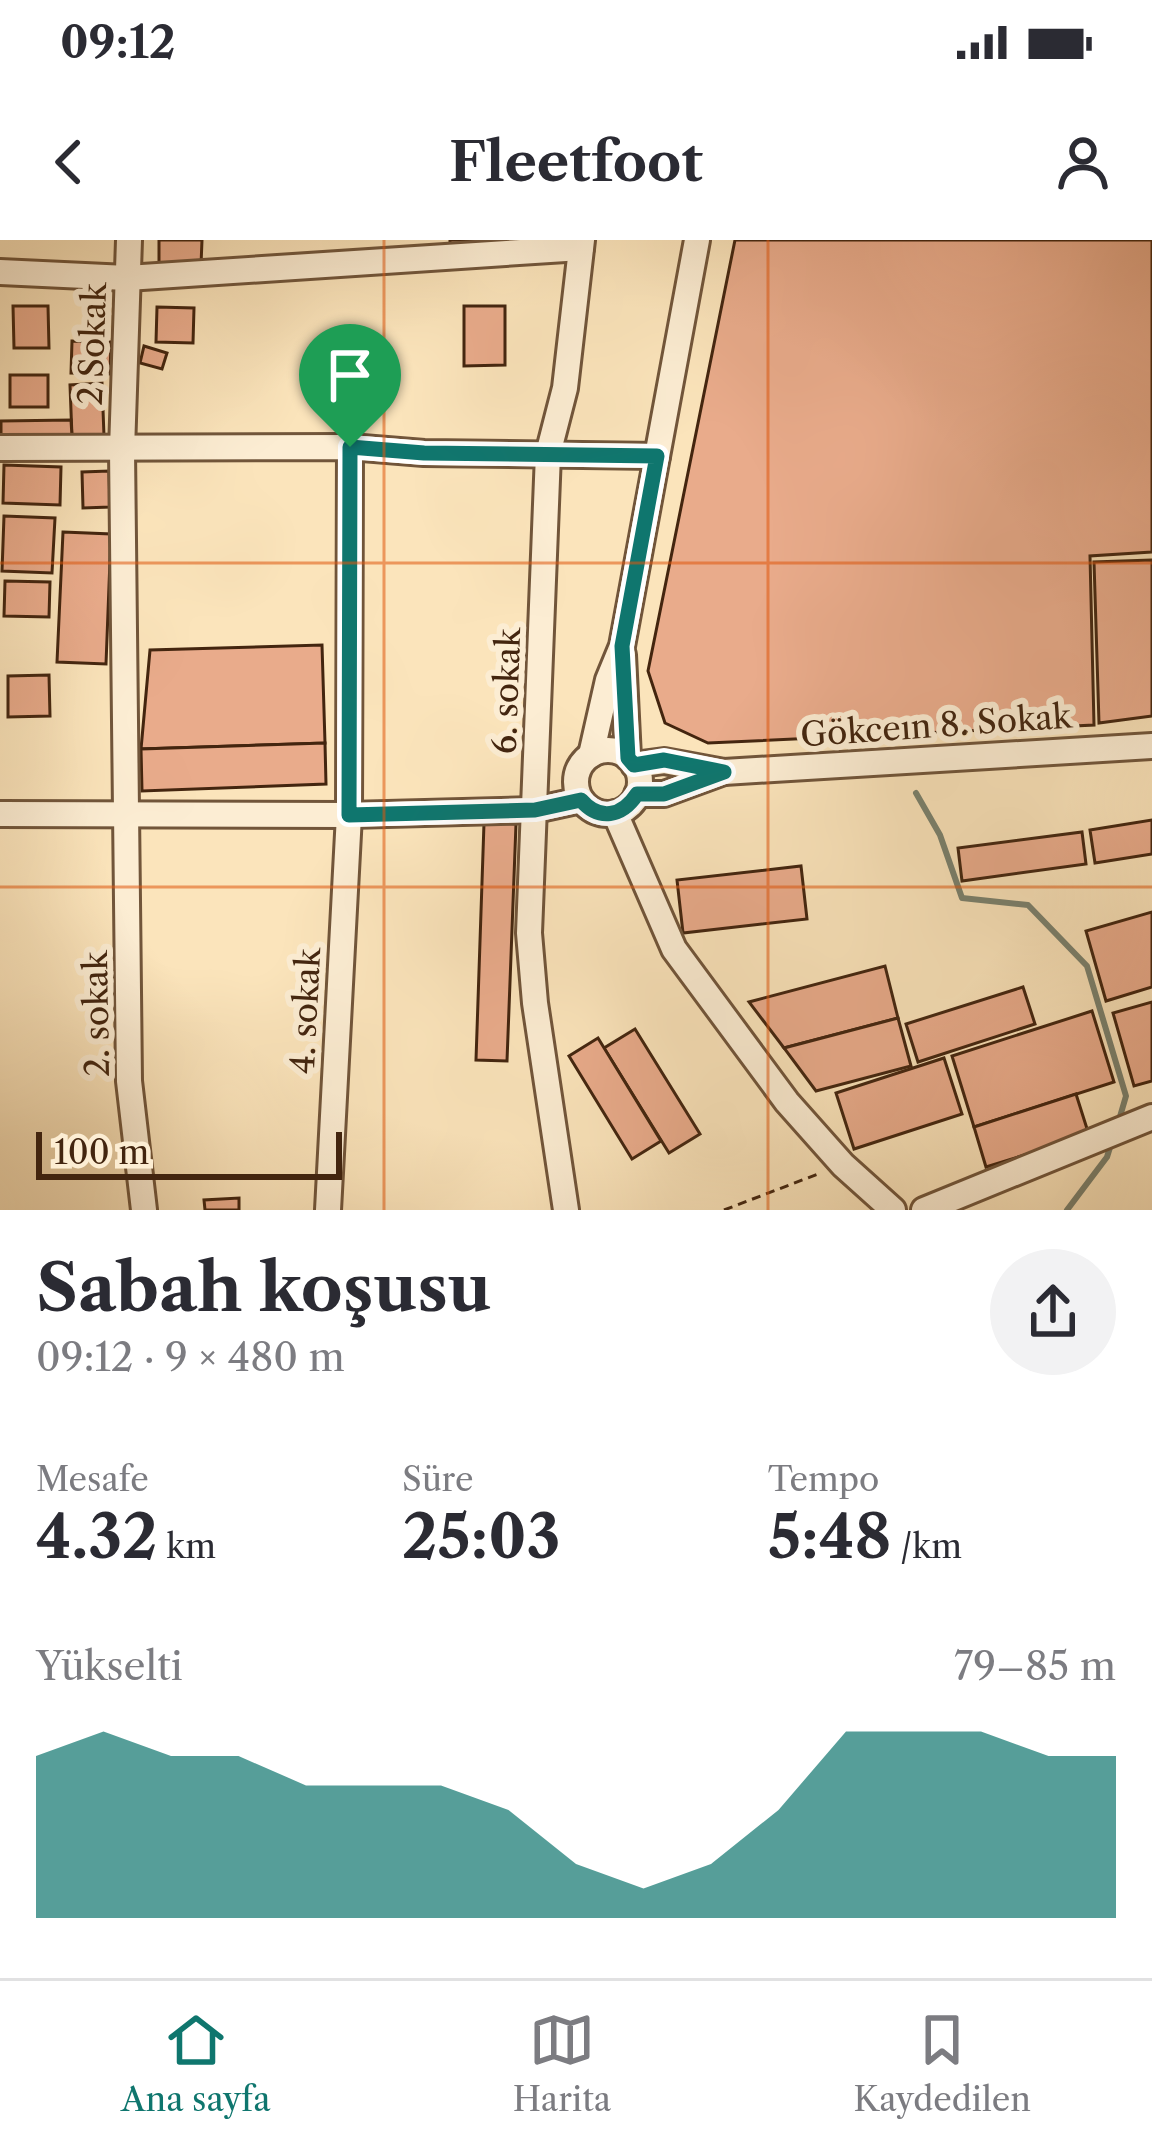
<!DOCTYPE html>
<html lang="tr">
<head>
<meta charset="utf-8">
<style>
	:root { --surface:#fff; --page:#f2f2f3; --text:#2b2b33; --muted:#7c7c81; --line:#e1e1e2; --accent:#0f766e }
	body { margin:0; font-family:"Libre Caslon Text",serif; background:var(--page); color:var(--text); height:100vh; display:flex; flex-direction:column; font-size:45px; white-space:nowrap }
	* { box-sizing:border-box; margin:0 }
	p { font-size:39px; color:var(--muted) }
	.icon { flex:none; width:66px; height:66px; fill:none; stroke:currentColor; stroke-width:2; stroke-linecap:round; stroke-linejoin:round }
	.map { position:relative; height:970px; overflow:hidden }
	.panel { display:flex; flex-direction:column; background:var(--surface); flex:1 }
	.panel>* { flex:none }
	.scale { position:absolute; left:36px; bottom:30px; width:306px; box-sizing:border-box; padding-left:12px; border:6px solid #43250f; border-top:0; font-size:33px; line-height:42px; white-space:nowrap; color:#43250f; -webkit-text-stroke:9px #fcedd3; paint-order:stroke }
	.pin { position:absolute; display:grid; place-items:center; width:102px; height:102px; color:#fff; margin:-123px -51px; border-radius:50% 50% 50% 0; rotate:-45deg; box-shadow:0 0 12px #0007 }
	.pin .icon { rotate:45deg }
	.round { display:grid; place-items:center; flex:none; width:126px; height:126px; border-radius:63px; background:var(--page) }
	.head { display:flex; align-items:center; justify-content:space-between; height:204px; padding:0 36px }
	h1 { font-size:66px; font-weight:700; line-height:90px }
	.figures { display:grid; grid-template-columns:repeat(3,1fr); gap:18px; height:204px; padding:12px 36px }
	.figures div { display:grid; align-content:center }
	.figures b { font-size:60px; font-weight:700 }
	.figures small { font-size:33px; font-weight:400 }
	.figures p { font-size:33px }
	.chart { height:336px; padding:24px 36px }
	.chart p { display:flex; justify-content:space-between }
	.chart svg { width:100%; height:216px; margin-top:12px; fill:var(--accent); opacity:.7 }
	.status { display:flex; justify-content:space-between; align-items:center; height:84px; padding:0 60px; background:var(--surface); direction:ltr }
	.status svg { height:33px; fill:currentColor }
	header { display:flex; justify-content:space-between; align-items:center; height:156px; padding:0 36px; background:var(--surface); font-size:54px; font-weight:700 }
	.tabs { display:flex; justify-content:space-around; align-items:center; height:168px; border-top:3px solid var(--line); background:var(--surface); font-size:33px; color:var(--muted) }
	.tabs a { display:grid; justify-items:center; gap:6px }
	.tabs .active { color:var(--accent) }
	.map>svg:first-child { display:block }
</style>
</head>
<body>
<div class="status"><b>09:12</b><svg viewBox="0 0 49 12"><path d="M0 12V9h3v3zM5 12V6h3v6zM10 12V3h3v9zM15 12V0h3v12zM26 1h20v11H26zM47 4h2v5h-2z"/></svg></div>
<header><svg class="icon" aria-label="back" viewBox="0 0 24 24"><path d="M15 5l-7 7 7 7"/></svg>Fleetfoot<svg class="icon" aria-label="person" viewBox="0 0 24 24"><circle cx="12" cy="8" r="4"/><path d="M4 21q1-7 8-7t8 7"/></svg></header>
<div class="map">
<svg width="1152" height="970" viewBox="0 0 1152 970">
	<rect width="100%" height="100%" fill="#fbe4bb"/>
	<filter id="stains"><feTurbulence type="fractalNoise" baseFrequency=".00167" numOctaves="4"/><feColorMatrix values="0 0 0 0 .2 0 0 0 0 .09 0 0 0 0 .02 0 0 0 .5 -.17"/></filter>
	<radialGradient id="worn" r=".72"><stop offset=".6" stop-color="#630" stop-opacity="0"/><stop offset="1" stop-color="#630" stop-opacity=".3"/></radialGradient>
	<g fill="none" stroke-linecap="round" stroke-linejoin="round">
		<!-- stream -->
		<g stroke="#7a816e" stroke-width="6">
			<path d="M916,553l24,42 22,63 66,7 59,61 39,130 -7,24"/>
			<path d="M1067,970l40,-53 4,-13"/>
		</g>
	</g>
	<!-- building -->
	<g fill="#e9ab8b" stroke="#43250f" stroke-width="3">
		<path d="M159,0h43l-1,25h-42z"/>
		<path d="M450,0h44v3l-44,2z"/>
		<path d="M735,0h417v312l-62,4 4,169 -386,18 -43,-20 -17,-52z"/>
		<path d="M13,66h35l1,42h-35z"/>
		<path d="M464,66h41v59l-41,1z"/>
		<path d="M157,67l37,1 -1,35 -37,-1z"/>
		<path d="M72,101l39,1 -1,32 -39,-1z"/>
		<path d="M144,106l23,7 -5,16 -22,-6z"/>
		<rect x="10" y="135" width="38" height="32"/>
		<path d="M102,143l2,53 -32,1 -2,-52z"/>
		<path d="M71,180l1,17 -71,1v-17z"/>
		<path d="M4,225l57,2 -1,38 -57,-2z"/>
		<path d="M109,231l1,36 -27,1 -1,-36z"/>
		<path d="M4,276l51,2 -3,55 -50,-2z"/>
		<path d="M63,292l48,2 -5,130 -49,-2z"/>
		<path d="M1152,320v156l-53,7 -5,-161z"/>
		<path d="M5,341l45,1 -1,35 -45,-1z"/>
		<path d="M322,405l3,98 -184,6 9,-99z"/>
		<path d="M49,435l1,41 -42,1v-41z"/>
		<path d="M325,503l1,41 -184,7 -1,-42z"/>
		<path d="M1152,580v34l-57,9 -5,-33z"/>
		<path d="M484,583l32,1 -9,237 -31,-1z"/>
		<path d="M1082,592l4,32 -124,17 -4,-33z"/>
		<path d="M801,626l6,53 -124,14 -6,-53z"/>
		<path d="M1152,672v75l-46,14 -20,-70z"/>
		<path d="M885,726l13,52 -114,30 -35,-46z"/>
		<path d="M1023,747l12,37 -117,38 -12,-38z"/>
		<path d="M1152,762v79l-18,5 -21,-73z"/>
		<path d="M1092,771l22,71 -140,45 -22,-71z"/>
		<path d="M898,778l13,48 -95,25 -32,-43z"/>
		<path d="M635,789l65,105 -31,19 -65,-105z"/>
		<path d="M598,798l63,103 -29,18 -63,-103z"/>
		<path d="M944,818l18,56 -108,35 -18,-56z"/>
		<path d="M1076,854l13,41 -103,32 -12,-40z"/>
		<path d="M239,958v12h-34l-1,-10z"/>
	</g>
	<g fill="none" stroke-linecap="round" stroke-linejoin="round">
		<defs>
			<g id="minor">
				<path d="M129,0l-7,210 7,631 15,129"/>
				<path d="M0,32l127,6 454,-30"/>
				<path d="M0,208l350,-1 74,6 233,3"/>
				<path d="M623,415l5,103"/>
				<circle cx="608" cy="542" r="32"/>
				<path d="M591,515l17,-75 14,-34 75,-406"/>
				<path d="M634,525l30,-4 60,11 428,-26"/>
				<path d="M637,554h27l60,-22"/>
				<path d="M615,573l59,136 113,153 56,63 50,45"/>
				<path d="M0,574l349,1 186,-5 46,-10"/>
				<path d="M328,970l21,-395 1,-368"/>
				<path d="M566,970l-31,-207 -6,-70 19,-479 17,-66 17,-148"/>
				<path d="M924,970l228,-93"/>
			</g>
		</defs>
		<!-- minor casing -->
		<use href="#minor" stroke="#71553a" stroke-width="30"/>
		<!-- path -->
		<path stroke="#43250f" stroke-width="3" stroke-dasharray="9 6" stroke-linecap="butt" d="M724,970l94,-36"/>
		<!-- minor -->
		<use href="#minor" stroke="#fcedd3" stroke-width="24"/>
	</g>
	<g fill="none" stroke-linecap="round" stroke-linejoin="round">
		<defs>
			<path id="route" d="M350,207l74,6 233,3 -35,190 6,112 6,7 30,-5 60,12 -60,22h-27c-15,23 -38,27 -56,6l-46,10 -186,5z"/>
		</defs>
		<!-- route casing -->
		<use href="#route" stroke="#fff" stroke-width="24"/>
		<!-- route -->
		<use href="#route" stroke="#0f766e" stroke-width="15"/>
	</g>
	<!-- grid -->
	<path fill="none" stroke="#e0560c" stroke-width="3" stroke-opacity="0.55" d="M384,0v970M768,0v970M0,323h1152M0,647h1152"/>
	<g text-anchor="middle" stroke-width="12" stroke-linejoin="round" paint-order="stroke">
		<!-- street labels -->
		<g font-size="33" fill="#43250f" stroke="#fcedd3">
			<text transform="translate(92 104) rotate(-88)" y="12">2 Sokak</text>
			<text transform="translate(506 451) rotate(-88)" y="12">6. sokak</text>
			<text transform="translate(936 485) rotate(-4)" y="12">Gökceın 8. Sokak</text>
			<text transform="translate(305 771) rotate(-87)" y="12">4. sokak</text>
			<text transform="translate(96 774) rotate(-91)" y="12">2. sokak</text>
		</g>
	</g>
	<rect width="100%" height="100%" filter="url(#stains)"/>
	<rect width="100%" height="100%" fill="url(#worn)"/>
</svg>
<div class="scale">100 m</div>
<div class="pin" style="left:350px;top:207px;background:#1e9e55"><svg class="icon" aria-label="arrive" viewBox="0 0 24 24"><path d="M6 21V4h12l-3 4 3 4H6"/></svg></div>
</div>
<section class="panel">
<div class="head"><div><h1>Sabah koşusu</h1><p>09:12 · 9 × 480 m</p></div><a class="round"><svg class="icon" aria-label="share" viewBox="0 0 24 24"><path d="M12 15V3M7 8l5-5 5 5M5 13v7h14v-7"/></svg></a></div>
<div class="figures">
<div><p>Mesafe</p><b>4.32<small> km</small></b></div>
<div><p>Süre</p><b>25:03</b></div>
<div><p>Tempo</p><b>5:48<small> /km</small></b></div>
</div>
<div class="chart"><p><span>Yükselti</span>79–85 m</p>
<svg viewBox="0 0 160 44" preserveAspectRatio="none"><path d="M0 44V11L10 6L20 11L30 11L40 17L50 17L60 17L70 22L80 33L90 38L100 33L110 22L120 6L130 6L140 6L150 11L160 11V44z"/></svg>
</div>
</section>
<nav class="tabs">
<a class="active"><svg class="icon" aria-label="home" viewBox="0 0 24 24"><path d="M3 11l9-7 9 7M6 9v11h12V9"/></svg>Ana sayfa</a>
<a><svg class="icon" aria-label="map" viewBox="0 0 24 24"><path d="M3 6l6-2 6 2 6-2v14l-6 2-6-2-6 2zM9 4v14M15 6v14"/></svg>Harita</a>
<a><svg class="icon" aria-label="saved" viewBox="0 0 24 24"><path d="M7 4h10v16l-5-4-5 4z"/></svg>Kaydedilen</a>
</nav>
</body>
</html>
